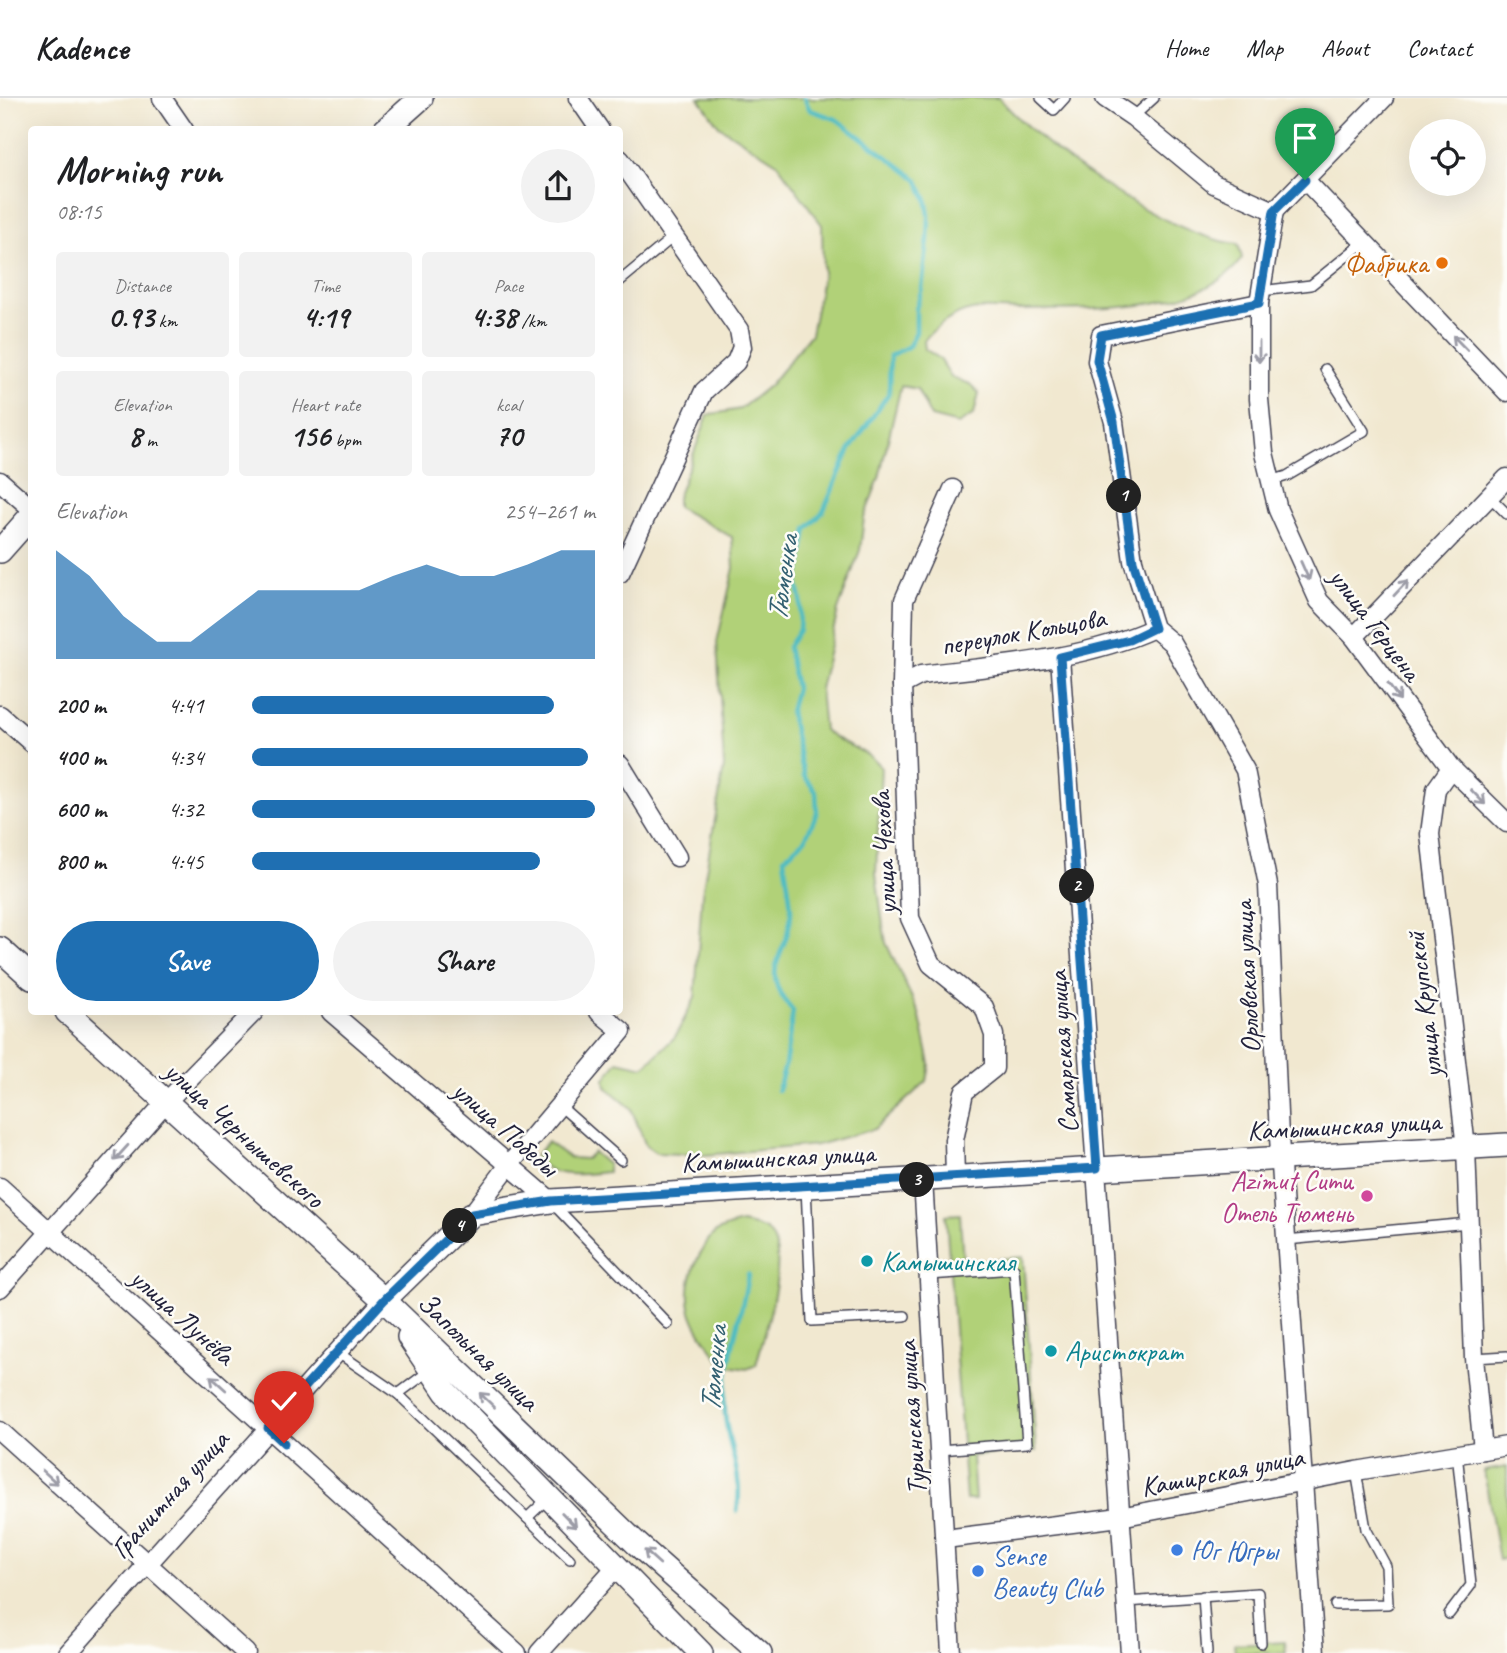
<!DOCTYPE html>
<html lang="en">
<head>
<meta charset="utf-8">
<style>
	:root { --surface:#fff; --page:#f2f2f2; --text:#202124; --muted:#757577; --line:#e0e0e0; --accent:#1f6fb2 }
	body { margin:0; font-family:Caveat,sans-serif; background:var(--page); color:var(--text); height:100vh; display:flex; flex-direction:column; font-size:26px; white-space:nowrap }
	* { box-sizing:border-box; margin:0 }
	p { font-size:23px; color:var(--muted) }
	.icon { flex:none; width:38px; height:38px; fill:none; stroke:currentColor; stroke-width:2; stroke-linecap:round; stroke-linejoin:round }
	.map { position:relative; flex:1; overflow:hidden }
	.sheet { position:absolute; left:28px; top:28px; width:595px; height:889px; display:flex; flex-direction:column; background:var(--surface); border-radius:7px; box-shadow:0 7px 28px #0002 }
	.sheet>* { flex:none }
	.tools { position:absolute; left:1409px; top:21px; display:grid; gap:14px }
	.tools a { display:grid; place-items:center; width:77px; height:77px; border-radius:50%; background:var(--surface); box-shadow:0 7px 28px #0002; font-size:35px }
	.pin { position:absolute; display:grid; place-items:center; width:60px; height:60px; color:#fff; margin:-72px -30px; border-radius:50% 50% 50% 0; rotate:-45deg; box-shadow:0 0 7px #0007 }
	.pin .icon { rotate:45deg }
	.km { position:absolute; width:35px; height:35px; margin:-18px; border-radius:50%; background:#222; color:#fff; font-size:19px; line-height:35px; text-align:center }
	.round { display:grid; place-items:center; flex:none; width:74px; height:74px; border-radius:37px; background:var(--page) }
	.headline { display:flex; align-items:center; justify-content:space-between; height:119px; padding:0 28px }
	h1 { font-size:38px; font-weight:700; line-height:52px }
	.metrics { display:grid; grid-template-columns:repeat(3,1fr); gap:10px; height:119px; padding:7px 28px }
	.metrics div { display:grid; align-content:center; border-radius:7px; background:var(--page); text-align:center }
	.metrics b { font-size:30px; font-weight:700 }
	.metrics small { font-size:19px; font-weight:400 }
	.metrics p { font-size:19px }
	.chart { height:196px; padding:14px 28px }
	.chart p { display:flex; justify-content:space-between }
	.chart svg { width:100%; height:126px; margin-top:7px; fill:var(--accent); opacity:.7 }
	.primary-button { display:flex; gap:14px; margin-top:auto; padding:14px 28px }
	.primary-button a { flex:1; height:80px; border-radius:42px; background:var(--accent); color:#fff; font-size:28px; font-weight:700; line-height:80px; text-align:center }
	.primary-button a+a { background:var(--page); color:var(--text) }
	ul { padding:0 28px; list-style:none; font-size:23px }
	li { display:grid; grid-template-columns:112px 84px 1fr; align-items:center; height:52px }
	li i { height:18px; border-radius:9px; background:var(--accent) }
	header { display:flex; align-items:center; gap:42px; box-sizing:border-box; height:98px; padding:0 35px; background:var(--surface); border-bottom:2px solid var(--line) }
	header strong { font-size:33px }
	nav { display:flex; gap:38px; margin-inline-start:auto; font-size:24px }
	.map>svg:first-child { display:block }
</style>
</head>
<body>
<header>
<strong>Kadence</strong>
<nav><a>Home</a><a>Map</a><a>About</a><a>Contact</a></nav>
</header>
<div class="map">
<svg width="1507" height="1555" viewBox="0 0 1507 1555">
	<rect width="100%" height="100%" fill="#fdfcf7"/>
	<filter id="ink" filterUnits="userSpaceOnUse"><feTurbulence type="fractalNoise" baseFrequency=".0143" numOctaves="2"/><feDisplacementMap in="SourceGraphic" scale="14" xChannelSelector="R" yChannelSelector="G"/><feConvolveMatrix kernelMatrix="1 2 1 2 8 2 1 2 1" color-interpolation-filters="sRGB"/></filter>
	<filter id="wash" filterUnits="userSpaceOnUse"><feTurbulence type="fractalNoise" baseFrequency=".00686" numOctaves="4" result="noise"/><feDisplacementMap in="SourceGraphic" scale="28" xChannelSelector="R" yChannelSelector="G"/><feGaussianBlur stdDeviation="1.57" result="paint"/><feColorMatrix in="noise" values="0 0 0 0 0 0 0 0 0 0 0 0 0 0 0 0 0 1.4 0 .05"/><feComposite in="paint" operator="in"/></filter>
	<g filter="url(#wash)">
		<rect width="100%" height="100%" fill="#f1e8d0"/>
		<!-- green -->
		<g fill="#b1d178" stroke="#6a7a5a" stroke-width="2">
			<path d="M699,0h300c47,54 168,138 239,146l4,14c-38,57 -159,51 -222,52 -15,0 -33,-3 -48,0 -17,3 -39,18 -48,31l1,8 15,10 12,19 18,6 9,9 -5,21 -16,10 -27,-7 -14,-28 -16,-3 -22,92 -15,40 -4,32 -22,60 -18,79 4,41c17,15 44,19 57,38l-5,106 7,51 3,18 33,70 11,51 -3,17 -53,48 -57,16 -112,10 -49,-2 -10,-7 -15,-38 -25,-21 -1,-8 13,-18 26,6 31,-30 20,-39 7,-104 22,-127 -7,-125 17,-74 -2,-31 -55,-30v-9l31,-83 32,-6 30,-24 41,-51 12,-61 -1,-48 -45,-62 -58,-37z"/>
			<path d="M547,1044l23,16 16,1 7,-7 15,13v7c-25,2 -58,9 -73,-16z"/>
			<path d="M960,1116l3,48 60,-5 13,194 -64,5 3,44h-9l-20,-285z"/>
			<path d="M741,1125c8,2 21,3 26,8 26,22 -4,106 -11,134l-9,4 -24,-4c-27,-38 -47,-60 -25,-107 13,-26 16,-28 43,-35z"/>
			<path d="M1507,1369v91l-8,2 -15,-89z"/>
			<path d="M1285,1543l1,12h-51l-1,-9z"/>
		</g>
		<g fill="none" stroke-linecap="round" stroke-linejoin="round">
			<!-- stream -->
			<g stroke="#4dbcc2" stroke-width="4.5">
				<path d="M778,992l7,-25 8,-54c-38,-42 -4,-55 -2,-98 0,-17 -5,-37 -7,-55l21,-19 12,-26 -1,-21 -12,-16 -14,-64 6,-24 -8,-41 11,-17 2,-31 -4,-15 10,-55 16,-17 26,-61 40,-58 1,-37 19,-10 7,-14v-23l6,-21 6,-49 1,-24 -3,-17 -9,-19 -81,-60 -26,-9 -6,-12"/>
				<path d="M737,1413c7,-36 -9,-62 -12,-97 -3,-47 17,-94 23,-140"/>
			</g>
		</g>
	</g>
	<g filter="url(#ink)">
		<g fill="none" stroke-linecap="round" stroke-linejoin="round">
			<defs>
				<g id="service">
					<path d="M1041,0l13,12 11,-12"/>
					<path d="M1133,19l21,-19"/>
					<path d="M620,183l53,-44"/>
					<path d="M1261,193l50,-6 53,-43"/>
					<path d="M1271,383l16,-5 77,-45 -39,-62"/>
					<path d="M1489,398l18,18"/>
					<path d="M559,1007l62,55"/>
					<path d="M806,1089l6,134 93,-5"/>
					<path d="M553,1106l115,120"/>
					<path d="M1286,1142l183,-17"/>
					<path d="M929,1177l85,-6 13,174 -87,7"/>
					<path d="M337,1254l61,42"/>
					<path d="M1474,1260l33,-2"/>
					<path d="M429,1273l-31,23 129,124 21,-20"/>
					<path d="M527,1420l43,41"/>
					<path d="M1203,1498l4,57"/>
					<path d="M1126,1504l132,-9 3,50"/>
					<path d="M1335,1507l53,-1 -2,-38 -20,-37 -10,-58"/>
					<path d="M1449,1516l22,-29 -14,-132"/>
				</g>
				<g id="minor">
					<path d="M162,0l22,32"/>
					<path d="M578,0l22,32"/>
					<path d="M1105,0l28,19 81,67 60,27"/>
					<path d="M620,61l119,171 3,17 -6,15 -32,29 -84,182"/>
					<path d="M1305,82l202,212"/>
					<path d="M1274,113l-15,92v96l5,54 14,57 41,91 35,36 97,131 56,55"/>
					<path d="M1274,113l110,-113"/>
					<path d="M1259,205l-158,32 -4,26 17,61 19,139 21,67 18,15 73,127 23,115 11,252 36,516"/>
					<path d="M0,383l32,28"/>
					<path d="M953,391l-49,111 -2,85 8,233 21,46 53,43 10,28v33l-30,24 -10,48 1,37"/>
					<path d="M1354,539l153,-159"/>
					<path d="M1060,559l70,996"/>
					<path d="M902,587l19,-10c78,-10 160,-14 233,-47"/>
					<path d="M0,617l32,28"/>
					<path d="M620,666l57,93"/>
					<path d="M1451,670l-15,21 -6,45 36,314 8,210 9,92"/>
					<path d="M331,914l220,189"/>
					<path d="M923,1081l28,474"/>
					<path d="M0,1089l517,466"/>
					<path d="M472,1116l37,-49 113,-134 -23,-19"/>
					<path d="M0,1190l166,-186 88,-90"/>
					<path d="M0,1333l246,222"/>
					<path d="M945,1441l175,-22 236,-46 151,-25"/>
					<path d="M68,1555l316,-353"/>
					<path d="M539,1555l76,-85"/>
				</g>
				<g id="tertiary">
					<path d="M385,32l36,-32"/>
					<path d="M0,453l32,-36"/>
					<path d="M0,851l32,29"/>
					<path d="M67,914l317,288 253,244 123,109"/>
					<path d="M384,1202l88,-86 79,-13 956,-56"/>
					<path d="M409,1239l37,55 255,261"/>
				</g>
			</defs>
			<!-- service casing -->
			<use href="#service" stroke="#414051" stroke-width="12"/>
			<!-- minor casing -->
			<use href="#minor" stroke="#414051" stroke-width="21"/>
			<!-- tertiary casing -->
			<use href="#tertiary" stroke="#414051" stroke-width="26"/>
			<!-- service -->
			<use href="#service" stroke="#fff" stroke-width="9"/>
			<!-- minor -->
			<use href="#minor" stroke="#fff" stroke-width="18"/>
			<!-- tertiary -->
			<use href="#tertiary" stroke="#fff" stroke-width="23"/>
		</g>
		<!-- one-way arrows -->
		<defs><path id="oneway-shaft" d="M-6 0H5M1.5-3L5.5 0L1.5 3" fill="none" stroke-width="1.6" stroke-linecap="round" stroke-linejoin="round" transform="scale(1.75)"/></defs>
		<g stroke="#9c9ca7">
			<use href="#oneway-shaft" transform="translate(1460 245) rotate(-134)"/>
			<use href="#oneway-shaft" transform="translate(1259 254) rotate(90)"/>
			<use href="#oneway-shaft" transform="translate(1305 473) rotate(66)"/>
			<use href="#oneway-shaft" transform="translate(1401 490) rotate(-47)"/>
			<use href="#oneway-shaft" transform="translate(1394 594) rotate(54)"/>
			<use href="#oneway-shaft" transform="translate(1478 699) rotate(46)"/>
			<use href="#oneway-shaft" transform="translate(121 1055) rotate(132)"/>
			<use href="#oneway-shaft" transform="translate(218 1285) rotate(-138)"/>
			<use href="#oneway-shaft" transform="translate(487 1302) rotate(-136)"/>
			<use href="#oneway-shaft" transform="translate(50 1379) rotate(42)"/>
			<use href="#oneway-shaft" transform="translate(569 1422) rotate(46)"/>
			<use href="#oneway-shaft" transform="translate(652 1459) rotate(-138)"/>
		</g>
	</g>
	<g fill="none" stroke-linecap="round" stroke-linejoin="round" filter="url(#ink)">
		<defs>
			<path id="route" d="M284,1345l-16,-15 116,-128 88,-86 79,-13 546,-33 -37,-511 69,-17 25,-12 -21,-67 -19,-139 -17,-62 4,-25 158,-32 15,-92 31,-31"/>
		</defs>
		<!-- route casing -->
		<use href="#route" stroke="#fff" stroke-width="14"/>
		<!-- route -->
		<use href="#route" stroke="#1f6fb2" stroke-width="9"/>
	</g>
	<!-- markers -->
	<circle fill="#e8710a" stroke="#fdfcf7" stroke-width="2.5" cx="1442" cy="165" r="7"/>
	<circle fill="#d1479c" stroke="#fdfcf7" stroke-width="2.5" cx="1367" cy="1098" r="7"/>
	<g fill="#0f9aa8" stroke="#fdfcf7" stroke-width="2.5">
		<circle cx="867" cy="1163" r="7"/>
		<circle cx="1051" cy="1253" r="7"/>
	</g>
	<g fill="#3f7fe0" stroke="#fdfcf7" stroke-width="2.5">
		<circle cx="1177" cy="1452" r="7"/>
		<circle cx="978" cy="1473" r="7"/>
	</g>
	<g text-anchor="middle" stroke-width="5" stroke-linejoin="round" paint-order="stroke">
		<!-- food labels -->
		<g font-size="28" fill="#c56008" stroke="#fdfcf7" text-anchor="end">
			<text x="1428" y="175">Фабрика</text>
		</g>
		<!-- street labels -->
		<g font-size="28" fill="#22223b" stroke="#fdfcf7">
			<text transform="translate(1376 526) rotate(53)" y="10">улица Герцена</text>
			<text transform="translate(1023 533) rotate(-10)" y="10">переулок Кольцова</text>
			<text transform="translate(883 755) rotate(-93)" y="10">улица Чехова</text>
			<text transform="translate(1246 879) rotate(-93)" y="10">Орловская улица</text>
			<text transform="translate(1423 907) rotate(-97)" y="10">улица Крупской</text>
			<text transform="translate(1062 954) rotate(-94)" y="10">Самарская улица</text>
			<text transform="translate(1344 1027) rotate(-3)" y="10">Камышинская улица</text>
			<text transform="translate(506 1030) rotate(41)" y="10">улица Победы</text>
			<text transform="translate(245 1036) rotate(42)" y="10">улица Чернышевского</text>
			<text transform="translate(778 1059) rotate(-3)" y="10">Камышинская улица</text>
			<text transform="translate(183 1218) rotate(42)" y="10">улица Лунёва</text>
			<text transform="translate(479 1253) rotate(44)" y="10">Запольная улица</text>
			<text transform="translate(911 1320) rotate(-94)" y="10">Туринская улица</text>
			<text transform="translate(1222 1373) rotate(-11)" y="10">Каширская улица</text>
			<text transform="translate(169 1396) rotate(-48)" y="10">Гранитная улица</text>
		</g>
		<!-- hotel labels -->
		<g font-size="28" fill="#b23c85" stroke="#fdfcf7" text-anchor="end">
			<text x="1353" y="1092">Azimut Сити<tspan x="1353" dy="32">Отель Тюмень</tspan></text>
		</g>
		<!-- culture labels -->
		<g font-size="28" fill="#0d838f" stroke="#fdfcf7" text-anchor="start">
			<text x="881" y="1173">Камышинская</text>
			<text x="1065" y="1263">Аристократ</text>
		</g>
		<!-- shop labels -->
		<g font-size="28" fill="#366cbe" stroke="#fdfcf7" text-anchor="start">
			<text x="1191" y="1462">Юг Югры</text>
			<text x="992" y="1467">Sense<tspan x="992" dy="32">Beauty Club</tspan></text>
		</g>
		<!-- water labels -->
		<g font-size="30" font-style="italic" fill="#336071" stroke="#fdfcf7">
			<text transform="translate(782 480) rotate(-82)" y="10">Тюменка</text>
			<text transform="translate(713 1271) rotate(-85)" y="10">Тюменка</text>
		</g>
	</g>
</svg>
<div class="tools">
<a><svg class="icon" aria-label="locate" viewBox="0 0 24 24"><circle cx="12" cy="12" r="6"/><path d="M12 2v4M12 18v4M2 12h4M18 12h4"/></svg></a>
</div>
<div class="pin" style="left:1305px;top:82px;background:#1e9e55"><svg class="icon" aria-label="arrive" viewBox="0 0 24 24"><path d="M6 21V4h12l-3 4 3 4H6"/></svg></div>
<div class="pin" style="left:284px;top:1345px;background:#d93025"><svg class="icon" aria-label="check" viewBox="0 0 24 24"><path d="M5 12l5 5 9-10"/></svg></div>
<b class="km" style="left:1124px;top:398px">1</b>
<b class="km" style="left:1077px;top:788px">2</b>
<b class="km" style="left:917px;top:1082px">3</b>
<b class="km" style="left:460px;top:1128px">4</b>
<section class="sheet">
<div class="headline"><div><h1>Morning run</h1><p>08:15</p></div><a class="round"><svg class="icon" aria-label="share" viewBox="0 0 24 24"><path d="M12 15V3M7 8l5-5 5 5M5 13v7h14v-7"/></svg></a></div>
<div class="metrics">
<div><p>Distance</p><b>0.93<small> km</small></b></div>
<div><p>Time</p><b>4:19</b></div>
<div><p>Pace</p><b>4:38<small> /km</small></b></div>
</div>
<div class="metrics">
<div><p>Elevation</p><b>8<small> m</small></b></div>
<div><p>Heart rate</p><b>156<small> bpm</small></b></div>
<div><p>kcal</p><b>70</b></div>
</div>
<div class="chart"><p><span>Elevation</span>254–261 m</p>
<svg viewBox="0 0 160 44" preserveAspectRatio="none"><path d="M0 44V6L10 15L20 29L30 38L40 38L50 29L60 20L70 20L80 20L90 20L100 15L110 11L120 15L130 15L140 11L150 6L160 6V44z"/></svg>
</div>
<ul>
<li><b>200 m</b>4:41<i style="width:88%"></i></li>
<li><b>400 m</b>4:34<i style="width:98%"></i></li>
<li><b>600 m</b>4:32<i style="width:100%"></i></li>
<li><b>800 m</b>4:45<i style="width:84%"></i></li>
</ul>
<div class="primary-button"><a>Save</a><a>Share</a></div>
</section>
</div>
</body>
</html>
